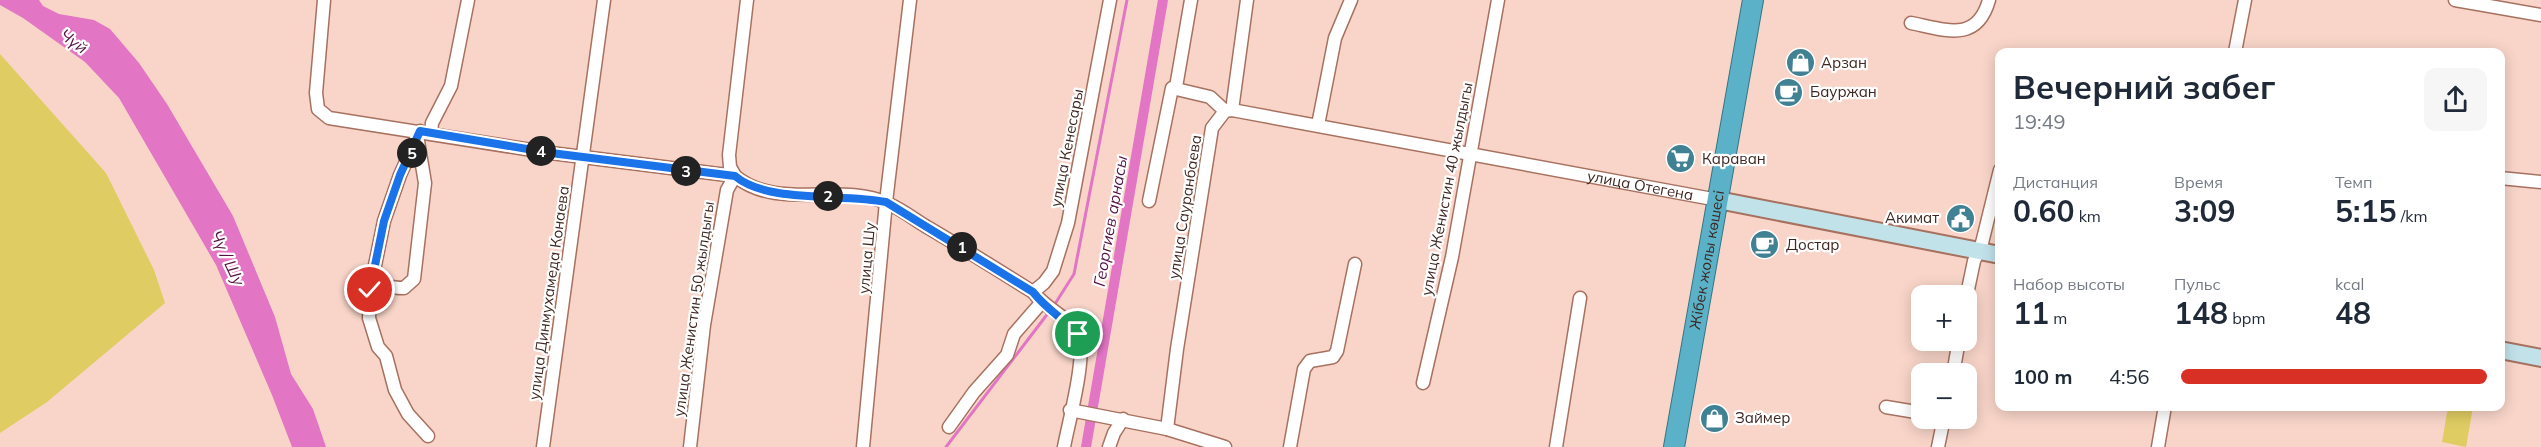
<!DOCTYPE html>
<html lang="ru">
<head>
<meta charset="utf-8">
<style>
	:root { --surface:#fff; --page:#f6f6f7; --text:#1f2937; --muted:#747a83; --accent:#d93025 }
	body { margin:0; font-family:Mulish,sans-serif; background:var(--page); color:var(--text); height:100vh; display:flex; flex-direction:column; font-size:22px; white-space:nowrap }
	* { box-sizing:border-box; margin:0 }
	p { font-size:20px; color:var(--muted) }
	.icon { flex:none; width:33px; height:33px; fill:none; stroke:currentColor; stroke-width:2; stroke-linecap:round; stroke-linejoin:round }
	.map { position:relative; flex:1; overflow:hidden }
	.details { position:absolute; left:1995px; top:48px; width:510px; height:363px; display:flex; flex-direction:column; background:var(--surface); border-radius:12px; box-shadow:0 3px 15px #0003 }
	.details>* { flex:none }
	.controls { position:absolute; left:1911px; top:285px; display:grid; gap:12px }
	.controls a { display:grid; place-items:center; width:66px; height:66px; border-radius:12px; background:var(--surface); box-shadow:0 3px 15px #0003; font-size:30px }
	.pin { position:absolute; display:grid; place-items:center; width:51px; height:51px; color:#fff; margin:-26px; border:3px solid #fff; border-radius:50%; box-shadow:0 2px 6px #0007 }
	.km { position:absolute; width:30px; height:30px; margin:-15px; border-radius:50%; background:#222; color:#fff; font-size:16px; line-height:30px; text-align:center }
	.round { display:grid; place-items:center; flex:none; width:63px; height:63px; border-radius:12px; background:var(--page) }
	.overview { display:flex; align-items:center; justify-content:space-between; height:102px; padding:0 18px }
	h1 { font-size:33px; font-weight:700; line-height:45px }
	.stats { display:grid; grid-template-columns:repeat(3,1fr); gap:9px; height:102px; padding:6px 18px }
	.stats div { display:grid; align-content:center }
	.stats b { font-size:30px; font-weight:700 }
	.stats small { font-size:16px; font-weight:400 }
	.stats p { font-size:16px }
	ul { padding:0 18px; list-style:none; font-size:20px }
	li { display:grid; grid-template-columns:96px 72px 1fr; align-items:center; height:45px }
	li i { height:15px; border-radius:8px; background:var(--accent) }
	.map>svg:first-child { display:block }
</style>
</head>
<body>
<div class="map">
<svg width="2541" height="447" viewBox="0 0 2541 447">
	<rect width="100%" height="100%" fill="#f9d5c9"/>
	<!-- green -->
	<g fill="#dfcc63">
		<path d="M0,54l106,119 48,97 11,33 -118,99 -47,31z"/>
		<path d="M2448,407h25l-7,40 -24,-5z"/>
	</g>
	<!-- water -->
	<path fill="#e275c4" d="M0,0h39l4,6 16,8 35,6 16,9 29,34 28,41 66,112 42,101 16,57 22,35 13,38h-34l-20,-52 -56,-130 -97,-167 -34,-36 -62,-44 -23,-13z"/>
	<g fill="none" stroke-linecap="round" stroke-linejoin="round">
		<!-- stream -->
		<g stroke="#e275c4" stroke-width="3">
			<path d="M1053,307l21,-33 53,-274"/>
			<path d="M946,447l103,-135"/>
		</g>
		<!-- canal -->
		<path stroke="#e275c4" stroke-width="10" d="M1086,447l77,-447"/>
		<defs>
			<g id="minor">
				<path d="M324,0l-8,93 2,16 11,9 222,35 184,23c42,35 105,6 152,27 14,6 27,16 40,24 36,21 71,43 106,65 12,16 34,24 44,41 12,17 -9,91 -13,114"/>
				<path d="M2455,0l86,15"/>
				<path d="M1911,23c35,7 66,20 78,-23"/>
				<path d="M2235,52l10,-52"/>
				<path d="M1176,87l15,-87"/>
				<path d="M1232,110l15,-110"/>
				<path d="M1318,125l17,-87 16,-38"/>
				<path d="M420,131l-20,44 -16,46 -14,69 -1,28 9,29 8,9 9,34 13,24 20,22"/>
				<path d="M431,133l1,-10 19,-37 17,-86"/>
				<path d="M735,176l-5,-9 -1,-12 18,-155"/>
				<path d="M2500,178l41,4"/>
				<path d="M1149,201l23,-113 38,9 15,14"/>
				<path d="M374,274c8,12 16,14 30,14l10,-9 11,-96 -7,-42"/>
				<path d="M1033,292l11,-9 9,-12 15,-48 42,-223"/>
				<path d="M1966,299l8,-38 8,-18 18,-73"/>
				<path d="M1953,374l6,-34"/>
				<path d="M1423,383l29,-126 46,-257"/>
				<path d="M1886,407l36,6"/>
				<path d="M1070,410l97,19 58,18"/>
				<path d="M949,427l25,-35 33,-37 7,-21 27,-31"/>
				<path id="s1" d="M1167,429l10,-80 35,-221 13,-17 7,-1 486,90"/>
				<path d="M543,447l61,-447"/>
				<path d="M690,447l14,-122 23,-135 8,-14"/>
				<path d="M863,447l23,-245 24,-202"/>
				<path d="M1109,447l5,-14 9,-14"/>
				<path d="M1290,447l14,-78 6,-8 23,-4 4,-6 18,-87"/>
				<path d="M1556,447l24,-149"/>
				<path d="M1938,447l6,-29"/>
				<path d="M2158,447l7,-41"/>
			</g>
			<g id="secondary">
				<path d="M1718,200l282,55"/>
				<path d="M2500,350l41,8"/>
			</g>
			<g id="trunk">
				<path id="s2" d="M1674,447l79,-447"/>
			</g>
		</defs>
		<!-- minor casing -->
		<use href="#minor" stroke="#a77160" stroke-width="15"/>
		<!-- secondary casing -->
		<use href="#secondary" stroke="#a77160" stroke-width="20"/>
		<!-- trunk casing -->
		<use href="#trunk" stroke="#367584" stroke-width="22"/>
		<!-- minor -->
		<use href="#minor" stroke="#fff" stroke-width="12"/>
		<!-- secondary -->
		<use href="#secondary" stroke="#c2e2ea" stroke-width="16"/>
		<!-- trunk -->
		<use href="#trunk" stroke="#5bb2c8" stroke-width="20"/>
	</g>
	<g fill="none" stroke-linecap="round" stroke-linejoin="round">
		<defs>
			<path id="route" d="M370,290l14,-69 16,-46 20,-44 131,22 184,23c33,28 108,17 151,26l147,90c13,17 31,27 45,42"/>
		</defs>
		<!-- route casing -->
		<use href="#route" stroke="#fff" stroke-width="12"/>
		<!-- route -->
		<use href="#route" stroke="#1a73e8" stroke-width="8"/>
	</g>
	<!-- icons -->
	<defs>
		<symbol id="shop-disc" viewBox="-11 -11 22 22"><circle r="9.5" fill="#408193" stroke="#fff"/><path d="M-5-2.5h2.3a2.7 3.5 0 0 1 5.4 0H5L5.5 6h-11ZM-1.5-2.5h3a1.5 2.3 0 0 0-3 0Z" fill="#fff"/></symbol>
		<symbol id="cafe-disc" viewBox="-11 -11 22 22"><circle r="9.5" fill="#408193" stroke="#fff"/><path d="M-5.5-4.5H6V0H3Q3 3.5 0 3.5H-2.5Q-5.5 3.5-5.5 0ZM3-3.2v2h1.7v-2ZM-6 4.5H4V6H-6Z" fill="#fff"/></symbol>
		<symbol id="supermarket-disc" viewBox="-11 -11 22 22"><circle r="9.5" fill="#408193" stroke="#fff"/><path d="M-6-5.5h2.5l.6 2H6L4.5 2H-2.5L-4.4-4H-6ZM-1.5 3.2a1.3 1.3 0 1 0 .1 0ZM3 3.2a1.3 1.3 0 1 0 .1 0Z" fill="#fff"/></symbol>
		<symbol id="civic-disc" viewBox="-11 -11 22 22"><circle r="9.5" fill="#408193" stroke="#fff"/><path d="M-.6-6.5H3V-4.5H.6V-3L4-1V1h2V6H-6V1h2V-1L-.6-3ZM-1.2 2.5V6h2.4V2.5Z" fill="#fff"/></symbol>
	</defs>
	<g fill-rule="evenodd">
		<use href="#shop-disc" x="1784" y="46" width="33" height="33"/>
		<use href="#cafe-disc" x="1772" y="76" width="33" height="33"/>
		<use href="#supermarket-disc" x="1664" y="142" width="33" height="33"/>
		<use href="#civic-disc" x="1944" y="202" width="33" height="33"/>
		<use href="#cafe-disc" x="1748" y="228" width="33" height="33"/>
		<use href="#shop-disc" x="1698" y="402" width="33" height="33"/>
	</g>
	<g text-anchor="middle" stroke-width="4.5" stroke-linejoin="round" paint-order="stroke">
		<!-- poi labels -->
		<g font-size="15" fill="#3e2720" stroke="#fff" text-anchor="start">
			<text x="1821" y="68">Арзан</text>
			<text x="1810" y="97">Бауржан</text>
			<text x="1702" y="164">Караван</text>
			<text x="1939" y="223" text-anchor="end">Акимат</text>
			<text x="1786" y="250">Достар</text>
			<text x="1735" y="423">Займер</text>
		</g>
		<!-- street labels -->
		<g font-size="15" fill="#3e2720" stroke="#fff">
			<text transform="translate(1067 148) rotate(-79)" y="5">улица Кенесары</text>
			<text dy="5" stroke="none"><textPath href="#s1" startOffset="748">улица Отегена</textPath></text>
			<text transform="translate(1447 189) rotate(-79)" y="5">улица Женистин 40 жылдыгы</text>
			<text transform="translate(1185 207) rotate(-81)" y="5">улица Сауранбаева</text>
			<text transform="translate(867 258) rotate(-85)" y="5">улица Шу</text>
			<text dy="5" stroke="none"><textPath href="#s2" startOffset="190">Жібек жолы көшесі</textPath></text>
			<text transform="translate(549 293) rotate(-82)" y="5">улица Динмухамеда Конаева</text>
			<text transform="translate(694 309) rotate(-82)" y="5">улица Женистин 50 жылдыгы</text>
		</g>
		<!-- water labels -->
		<g font-size="16" font-style="italic" fill="#551145" stroke="#fff">
			<text transform="translate(74 41) rotate(37)" y="6">Чүй</text>
			<text transform="translate(1110 221) rotate(-80)" y="6">Георгиев арнасы</text>
			<text transform="translate(228 258) rotate(65)" y="6">Чү / Шу</text>
		</g>
	</g>
</svg>
<div class="controls">
<a>+</a>
<a>−</a>
</div>
<div class="pin" style="left:1078px;top:334px;background:#1e9e55"><svg class="icon" aria-label="arrive" viewBox="0 0 24 24"><path d="M6 21V4h12l-3 4 3 4H6"/></svg></div>
<div class="pin" style="left:370px;top:290px;background:#d93025"><svg class="icon" aria-label="check" viewBox="0 0 24 24"><path d="M5 12l5 5 9-10"/></svg></div>
<b class="km" style="left:962px;top:247px">1</b>
<b class="km" style="left:828px;top:196px">2</b>
<b class="km" style="left:686px;top:171px">3</b>
<b class="km" style="left:541px;top:151px">4</b>
<b class="km" style="left:412px;top:153px">5</b>
<section class="details">
<div class="overview"><div><h1>Вечерний забег</h1><p>19:49</p></div><a class="round"><svg class="icon" aria-label="share" viewBox="0 0 24 24"><path d="M12 15V3M7 8l5-5 5 5M5 13v7h14v-7"/></svg></a></div>
<div class="stats">
<div><p>Дистанция</p><b>0.60<small> km</small></b></div>
<div><p>Время</p><b>3:09</b></div>
<div><p>Темп</p><b>5:15<small> /km</small></b></div>
</div>
<div class="stats">
<div><p>Набор высоты</p><b>11<small> m</small></b></div>
<div><p>Пульс</p><b>148<small> bpm</small></b></div>
<div><p>kcal</p><b>48</b></div>
</div>
<ul>
<li><b>100 m</b>4:56<i style="width:100%"></i></li>
</ul>
</section>
</div>
</body>
</html>
